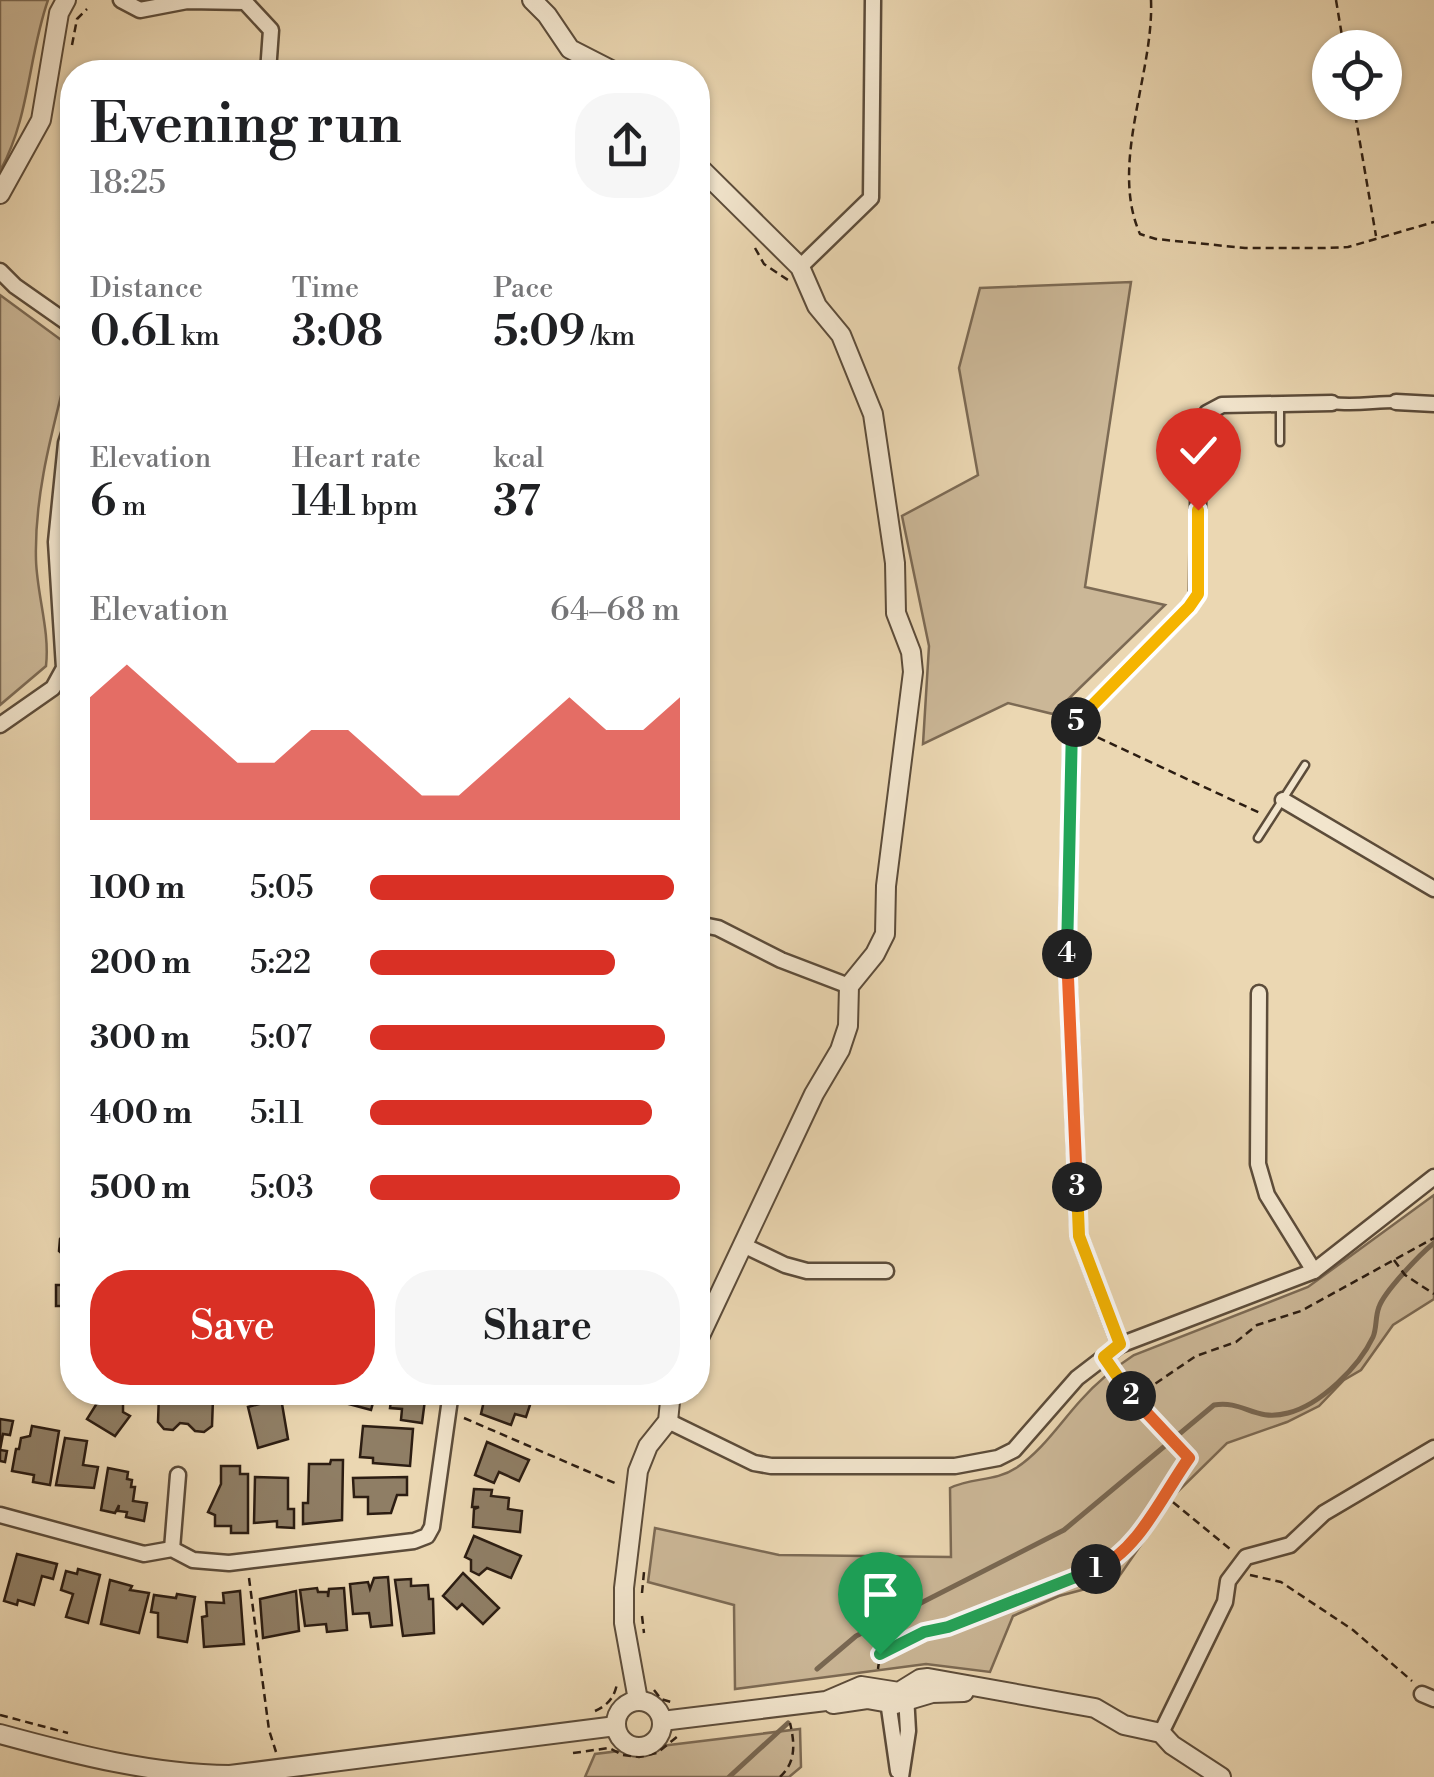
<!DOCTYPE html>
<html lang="en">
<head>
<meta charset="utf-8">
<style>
	:root { --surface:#fff; --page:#f6f6f6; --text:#202124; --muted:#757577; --accent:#d93025 }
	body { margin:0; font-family:"Libre Bodoni",serif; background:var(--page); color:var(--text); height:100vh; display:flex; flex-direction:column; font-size:38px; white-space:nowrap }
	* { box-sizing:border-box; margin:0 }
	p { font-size:32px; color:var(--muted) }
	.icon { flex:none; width:55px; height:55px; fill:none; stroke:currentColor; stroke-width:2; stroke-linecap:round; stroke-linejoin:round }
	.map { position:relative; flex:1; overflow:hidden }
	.drawer { position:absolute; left:60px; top:60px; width:650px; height:1345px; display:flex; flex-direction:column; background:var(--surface); border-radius:40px; box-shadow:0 2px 8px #0004 }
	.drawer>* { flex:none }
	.fabs { position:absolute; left:1312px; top:30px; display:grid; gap:20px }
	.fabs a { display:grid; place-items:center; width:90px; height:90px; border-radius:50%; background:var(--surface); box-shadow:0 2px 8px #0004; font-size:50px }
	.pin { position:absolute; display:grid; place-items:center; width:85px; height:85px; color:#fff; margin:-102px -42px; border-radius:50% 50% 50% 0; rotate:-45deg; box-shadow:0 0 10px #0007 }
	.pin .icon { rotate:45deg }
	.km { position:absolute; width:50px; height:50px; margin:-25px; border-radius:50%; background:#222; color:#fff; font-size:28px; line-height:50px; text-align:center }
	.round { display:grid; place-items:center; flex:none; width:105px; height:105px; border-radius:40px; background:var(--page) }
	.headline { display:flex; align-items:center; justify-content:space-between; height:170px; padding:0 30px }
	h1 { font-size:55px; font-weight:600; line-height:75px }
	.figures { display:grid; grid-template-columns:repeat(3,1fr); gap:15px; height:170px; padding:10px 30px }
	.figures div { display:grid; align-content:center }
	.figures b { font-size:42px; font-weight:600 }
	.figures small { font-size:28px; font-weight:400 }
	.figures p { font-size:28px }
	.chart { height:280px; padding:20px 30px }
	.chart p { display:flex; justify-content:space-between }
	.chart svg { width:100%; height:180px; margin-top:10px; fill:var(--accent); opacity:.7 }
	.cta { display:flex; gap:20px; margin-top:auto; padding:20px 30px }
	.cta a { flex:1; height:115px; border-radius:40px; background:var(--accent); color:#fff; font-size:40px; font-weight:600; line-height:115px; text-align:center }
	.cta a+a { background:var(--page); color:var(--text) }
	ul { padding:0 30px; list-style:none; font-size:32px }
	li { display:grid; grid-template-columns:160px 120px 1fr; align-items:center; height:75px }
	li i { height:25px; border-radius:12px; background:var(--accent) }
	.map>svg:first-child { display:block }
</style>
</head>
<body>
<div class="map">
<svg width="1434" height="1777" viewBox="0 0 1434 1777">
	<rect width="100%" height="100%" fill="#ebd7b2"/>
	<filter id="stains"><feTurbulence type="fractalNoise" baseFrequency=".002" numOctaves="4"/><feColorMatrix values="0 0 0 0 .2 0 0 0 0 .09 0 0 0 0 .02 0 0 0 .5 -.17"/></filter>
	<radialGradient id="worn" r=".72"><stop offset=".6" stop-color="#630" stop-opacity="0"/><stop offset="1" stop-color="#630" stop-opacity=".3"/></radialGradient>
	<!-- green -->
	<g fill="#cbb797" stroke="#7c6a54" stroke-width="2.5">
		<path d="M0,0h48c-20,57 -18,117 -48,171z"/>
		<path d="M1131,282l-46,305 80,18 -112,109 -45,-11 -85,41 6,-98 -27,-130 76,-41 -19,-107 21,-80z"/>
		<path d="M0,295l64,47 7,14c-16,66 -37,134 -35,204 1,35 14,71 10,106l-46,39z"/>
		<path d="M1434,1195v104l-41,26 -32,45 -17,10 -25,26 -32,16 -60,21 -63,62 -15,28 -33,48 -57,15 -46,20 -23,56 -64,-8 -191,25 -1,-84 -86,-23 7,-54 124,27 172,2 -1,-69c22,-11 45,-6 66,-20 26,-17 44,-45 65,-68 16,-18 33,-32 53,-45l174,-68z"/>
		<path d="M800,1729l1,38 -12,10h-204l10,-23z"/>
	</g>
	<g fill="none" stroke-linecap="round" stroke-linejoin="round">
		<!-- stream -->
		<g stroke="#786752" stroke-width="5">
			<path d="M817,1669l39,-33 208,-106 150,-125c30,-5 40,17 74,8 32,-8 71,-46 85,-76 4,-9 2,-20 6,-30 5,-15 41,-53 55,-64"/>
			<path d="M729,1777l59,-54"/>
		</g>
	</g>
	<!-- building -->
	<g fill="#8f7e65" stroke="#2c1d12" stroke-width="2.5">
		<path d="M72,1225v38l-13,-12 1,-12z"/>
		<path d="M56,1285h16v40h-7v-19h-9z"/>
		<path d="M104,1392h12l7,5v15l7,4 -15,20 -28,-17z"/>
		<path d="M352,1392h24l-5,18 -22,-6z"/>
		<path d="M392,1392h34l-4,31 -21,-3 1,-11 -12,-1z"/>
		<path d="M486,1392h36l11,4 -7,21 -11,-3 -4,11 -30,-11z"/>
		<path d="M159,1394l54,5 -1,27 -8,6 -9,-1 -7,-7 -8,-1 -7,7 -9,-1 -6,-7z"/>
		<path d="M281,1398l7,41 -30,9 -10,-41z"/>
		<path d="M0,1419l13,2 -3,14 -7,-1 -3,16 7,1 -2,11 -5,-1z"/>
		<path d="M32,1426l27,5 -9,54 -17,-3 1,-7 -22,-4 4,-22h3l2,-11 9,-2z"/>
		<path d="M363,1426l50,3 -3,37 -37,-3v-5l-13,-1z"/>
		<path d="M65,1438l22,3 -4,24 15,2 -4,21 -38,-3z"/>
		<path d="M487,1442l42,18 -10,21 -20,-9 -5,11 -19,-8z"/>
		<path d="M331,1460h12l-1,60 -39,4v-21h5l1,-39h21z"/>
		<path d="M221,1466h19v8h8v59h-17v-7h-16v-11l-7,-3 13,-28z"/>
		<path d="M108,1468l20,4 -1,7 5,1 -1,7h4l-2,14 14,2 -3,18 -18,-4 1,-5 -9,-1 1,-6 -4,8 -14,-3z"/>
		<path d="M255,1477l33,1v31h6v19l-17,-1v-6l-23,2z"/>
		<path d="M407,1477v18h-10l-6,18 -23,1v-17h-14l-1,-19z"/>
		<path d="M474,1489l18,1 -1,6 18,2 -1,11 14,2 -2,21 -47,-5 1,-18 5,-2h-7z"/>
		<path d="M474,1536l47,20 -10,22 -24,-10 -8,7 -8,-4v-11l-6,-3z"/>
		<path d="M17,1554l40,10 -4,15 -11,-3 -8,29 -16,-5 -1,5 -13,-4z"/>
		<path d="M78,1569l22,6 -12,48 -22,-6 7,-23 -12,-4 5,-19 11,3z"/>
		<path d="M463,1573l36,35 -16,16 -21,-20 -5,5 -14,-13z"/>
		<path d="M388,1577l4,48 -21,2 -2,-14 -16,1 -3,-30 18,-2 2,7 4,-11z"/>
		<path d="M411,1579v7l17,-1 1,14h4l1,34 -31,3 -8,-56z"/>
		<path d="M110,1580l22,6 -2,4 19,3 -10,40 -38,-9z"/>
		<path d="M317,1588l1,4h10v5l1,-8 15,-1 3,42 -20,2 -1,-8 -21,2 -5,-36z"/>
		<path d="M240,1591l4,53 -40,3 -2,-30 5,-1 -1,-14 18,1 -1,-10z"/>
		<path d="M296,1591l3,40 -36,7 -3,-39z"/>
		<path d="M177,1594l18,3 -8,45 -29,-5v-24l-7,-1 3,-17 22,3z"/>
	</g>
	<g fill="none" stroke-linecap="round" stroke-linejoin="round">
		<defs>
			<g id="service">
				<path d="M1280,403v39"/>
				<path d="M1258,838l47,-73"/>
			</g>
			<path id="pedestrian" d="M1332,403c22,3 42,-1 64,-1"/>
			<g id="minor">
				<path d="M121,0l19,10 47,-9 58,1 26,28 -3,42"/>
				<path d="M800,267l71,-69 2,-198"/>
				<path d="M0,271l15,15 57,40"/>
				<path d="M1396,402l38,2"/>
				<path d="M0,725l53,-37 11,-20 -8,-126 10,-99 6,-18"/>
				<path d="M1283,800l151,89"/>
				<path d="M698,924l20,4 63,32 68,26"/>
				<path d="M1259,993l-1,171 9,31 47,76"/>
				<path d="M743,1245l42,20 22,6h79"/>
				<path d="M1120,1345l-41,-109 -12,-284 5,-226 117,-119 8,-12 2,-170 8,-12 15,-8 110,-2"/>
				<path d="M668,1421l86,42 17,3h184l43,-8 16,-8 63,-72 43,-33 194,-74 120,-94"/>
				<path d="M0,1515l144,39 28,-5 21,11 36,3 185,-22 13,-5 5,-9 19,-135"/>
				<path d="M172,1549l6,-74"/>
				<path d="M887,1694l11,77"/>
				<path d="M1422,1694l12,5"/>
				<path d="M1161,1733l64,-131 3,-21 18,-24 44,-12 34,-32 110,-65"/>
				<path d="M901,1777l7,-46 -2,-36"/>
			</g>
			<g id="tertiary">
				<path d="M532,0l15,15 23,34 45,23"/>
				<path d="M698,166l102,101 17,39 24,29 32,79 22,149 1,50 15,39 2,20 -27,214 -1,48 -10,20 -26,32 -1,40 -8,24 -26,44 -116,246"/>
				<path d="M0,194l41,-74 18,-107 7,-13"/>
				<path d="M638,1700l-14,-77v-35l14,-117 10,-25 20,-25 3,-29"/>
				<circle cx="639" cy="1724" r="23"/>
				<path d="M833,1704l34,-5 28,5 37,-11 32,-1"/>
				<path d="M662,1721l164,-20 35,-15 38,6 21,-13 8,-1 167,30 29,17 37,8 11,12 49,32"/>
				<path d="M0,1734c77,21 151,40 230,41l386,-49"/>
			</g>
		</defs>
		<!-- service casing -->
		<use href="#service" stroke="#5c4c3a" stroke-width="11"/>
		<!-- pedestrian casing -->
		<use href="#pedestrian" stroke="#5c4c3a" stroke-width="15"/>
		<!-- minor casing -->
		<use href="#minor" stroke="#5c4c3a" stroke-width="19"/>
		<!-- tertiary casing -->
		<use href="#tertiary" stroke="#5c4c3a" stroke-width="22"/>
		<!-- path -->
		<g stroke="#2c1d12" stroke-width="2.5" stroke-dasharray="8 5" stroke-linecap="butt">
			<path d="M1151,0c3,74 -42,164 -11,234l16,5 89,9h80l23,-1 86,-25"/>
			<path d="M1336,0l8,48"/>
			<path d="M72,45l5,-26 10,-10"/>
			<path d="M1353,102l23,134"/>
			<path d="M755,248l9,16 24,16"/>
			<path d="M1086,732l174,81"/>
			<path d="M1394,1260l11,15 29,19"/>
			<path d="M698,1370l6,-13"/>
			<path d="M1134,1398l62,-42 40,-14 21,-17 44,-14 133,-73"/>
			<path d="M464,1418l153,66"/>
			<path d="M1163,1494l67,55"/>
			<path d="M1250,1575l31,7 72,48 59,51"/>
			<path d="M249,1578l20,152 7,22"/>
			<path d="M642,1593l2,-21"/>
			<path d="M642,1616l2,17"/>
			<path d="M878,1669l2,-15 17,-10 204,-77c41,-22 62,-72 88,-109l-56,-59 -20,-28"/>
			<path d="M654,1690l7,9 10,3"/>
			<path d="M595,1711c13,-6 19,-13 22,-27"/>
			<path d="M0,1715l68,18"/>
			<path d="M573,1753l36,-5 14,7 16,2 18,-4 21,-17"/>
			<path d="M780,1777c16,-15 15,-33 10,-54"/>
		</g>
		<!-- service -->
		<use href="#service" stroke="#f2e5cd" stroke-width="6"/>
		<!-- pedestrian -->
		<use href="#pedestrian" stroke="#f2e5cd" stroke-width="10"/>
		<!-- minor -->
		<use href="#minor" stroke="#f2e5cd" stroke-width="14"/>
		<!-- tertiary -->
		<use href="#tertiary" stroke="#f2e5cd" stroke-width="18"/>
	</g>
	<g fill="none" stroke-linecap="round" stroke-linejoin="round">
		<defs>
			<path id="split-1" d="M880,1654l44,-22 24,-5 148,-58"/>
			<path id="split-2" d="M1096,1569c42,-17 67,-75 93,-111l-58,-62"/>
			<path id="split-3" d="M1077,1187l2,49 41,108 -16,13 27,39"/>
			<path id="split-4" d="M1067,954l10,233"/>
			<path id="split-5" d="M1067,954l5,-228 4,-4"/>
			<path id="split-6" d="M1076,722l113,-115 9,-13v-84"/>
		</defs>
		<!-- split-1 casing -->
		<use href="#split-1" stroke="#fff" stroke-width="20"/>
		<!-- split-2 casing -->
		<use href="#split-2" stroke="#fff" stroke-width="20"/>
		<!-- split-3 casing -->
		<use href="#split-3" stroke="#fff" stroke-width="20"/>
		<!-- split-4 casing -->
		<use href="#split-4" stroke="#fff" stroke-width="20"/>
		<!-- split-5 casing -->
		<use href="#split-5" stroke="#fff" stroke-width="20"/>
		<!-- split-6 casing -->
		<use href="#split-6" stroke="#fff" stroke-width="20"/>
		<!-- split-1 -->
		<use href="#split-1" stroke="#22a559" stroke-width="12"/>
		<!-- split-2 -->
		<use href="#split-2" stroke="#f0652b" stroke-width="12"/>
		<!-- split-3 -->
		<use href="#split-3" stroke="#f5b400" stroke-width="12"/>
		<!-- split-4 -->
		<use href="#split-4" stroke="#f0652b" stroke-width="12"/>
		<!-- split-5 -->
		<use href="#split-5" stroke="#22a559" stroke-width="12"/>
		<!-- split-6 -->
		<use href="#split-6" stroke="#f5b400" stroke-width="12"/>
	</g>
	<rect width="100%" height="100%" filter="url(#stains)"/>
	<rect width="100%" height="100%" fill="url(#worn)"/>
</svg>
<div class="fabs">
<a><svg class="icon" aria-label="locate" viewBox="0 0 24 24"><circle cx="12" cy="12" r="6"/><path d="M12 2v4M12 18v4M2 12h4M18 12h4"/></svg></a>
</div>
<div class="pin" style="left:880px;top:1654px;background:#1e9e55"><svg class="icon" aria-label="arrive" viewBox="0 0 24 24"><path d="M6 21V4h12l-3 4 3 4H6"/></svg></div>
<div class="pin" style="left:1198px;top:510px;background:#d93025"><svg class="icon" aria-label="check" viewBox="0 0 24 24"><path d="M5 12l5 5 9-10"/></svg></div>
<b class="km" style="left:1096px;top:1569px">1</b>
<b class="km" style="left:1131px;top:1396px">2</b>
<b class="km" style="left:1077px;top:1187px">3</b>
<b class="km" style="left:1067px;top:954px">4</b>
<b class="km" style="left:1076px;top:722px">5</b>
<section class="drawer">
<div class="headline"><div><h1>Evening run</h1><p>18:25</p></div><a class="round"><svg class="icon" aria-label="share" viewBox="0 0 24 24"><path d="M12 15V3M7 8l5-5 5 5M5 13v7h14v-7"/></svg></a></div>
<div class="figures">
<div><p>Distance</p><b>0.61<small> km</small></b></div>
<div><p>Time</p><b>3:08</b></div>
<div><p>Pace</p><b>5:09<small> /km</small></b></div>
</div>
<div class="figures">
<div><p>Elevation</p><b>6<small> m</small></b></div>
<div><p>Heart rate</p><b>141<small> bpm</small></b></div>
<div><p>kcal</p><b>37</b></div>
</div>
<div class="chart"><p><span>Elevation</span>64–68 m</p>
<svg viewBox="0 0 160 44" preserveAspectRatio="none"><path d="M0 44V14L10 6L20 14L30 22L40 30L50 30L60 22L70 22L80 30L90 38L100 38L110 30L120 22L130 14L140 22L150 22L160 14V44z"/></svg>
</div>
<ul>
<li><b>100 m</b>5:05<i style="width:98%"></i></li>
<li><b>200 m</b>5:22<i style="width:79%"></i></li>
<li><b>300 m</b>5:07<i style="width:95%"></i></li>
<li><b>400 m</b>5:11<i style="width:91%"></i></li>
<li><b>500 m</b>5:03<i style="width:100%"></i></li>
</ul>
<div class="cta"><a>Save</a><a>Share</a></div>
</section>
</div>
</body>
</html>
